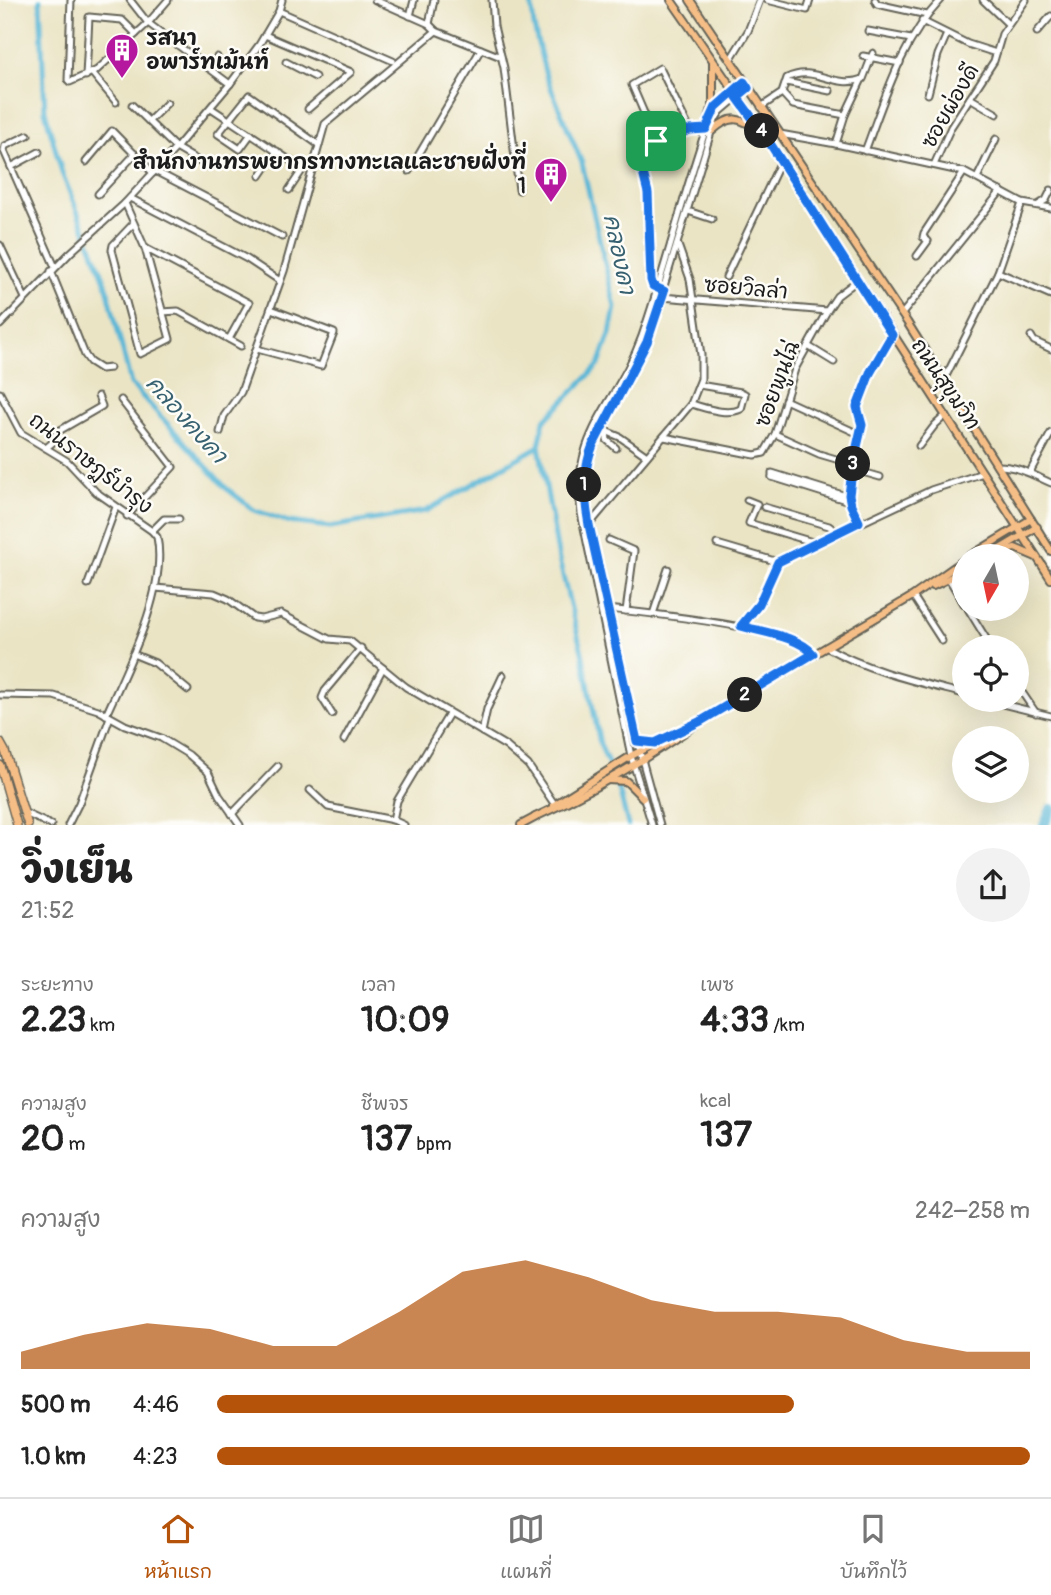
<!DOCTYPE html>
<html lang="th">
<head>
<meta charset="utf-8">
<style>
	:root { --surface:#fff; --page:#f2f2f2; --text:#222; --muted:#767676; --line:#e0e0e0; --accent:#b45309 }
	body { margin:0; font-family:Pangolin,"Playpen Sans Thai",sans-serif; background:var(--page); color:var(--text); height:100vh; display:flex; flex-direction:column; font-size:26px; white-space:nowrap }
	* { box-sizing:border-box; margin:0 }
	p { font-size:23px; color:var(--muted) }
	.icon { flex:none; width:38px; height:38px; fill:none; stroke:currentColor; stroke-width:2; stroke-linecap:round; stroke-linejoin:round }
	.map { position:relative; height:825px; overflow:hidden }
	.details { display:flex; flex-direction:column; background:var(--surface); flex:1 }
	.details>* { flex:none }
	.needle { width:46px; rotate:189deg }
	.tools { position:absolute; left:952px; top:544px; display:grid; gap:14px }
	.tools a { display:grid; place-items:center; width:77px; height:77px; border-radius:50%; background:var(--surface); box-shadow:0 7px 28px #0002; font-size:35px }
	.pin { position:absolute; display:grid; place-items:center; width:60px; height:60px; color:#fff; margin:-30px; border-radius:14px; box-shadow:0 4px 10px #0006 }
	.km { position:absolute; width:35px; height:35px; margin:-18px; border-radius:50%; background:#222; color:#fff; font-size:19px; line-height:35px; text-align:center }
	.round { display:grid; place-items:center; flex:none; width:74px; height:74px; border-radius:37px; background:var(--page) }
	.summary { display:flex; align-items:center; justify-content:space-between; height:119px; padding:0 21px }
	h1 { font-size:38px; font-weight:800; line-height:52px }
	.stats { display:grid; grid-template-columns:repeat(3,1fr); gap:10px; height:119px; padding:7px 21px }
	.stats div { display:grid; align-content:center }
	.stats b { font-size:35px; font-weight:800 }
	.stats small { font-size:19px; font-weight:400 }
	.stats p { font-size:19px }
	.chart { height:196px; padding:14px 21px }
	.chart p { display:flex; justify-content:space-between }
	.chart svg { width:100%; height:126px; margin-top:7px; fill:var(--accent); opacity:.7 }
	ul { padding:0 21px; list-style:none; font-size:23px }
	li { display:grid; grid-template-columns:112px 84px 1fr; align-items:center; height:52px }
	li i { height:18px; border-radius:9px; background:var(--accent) }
	.dock { display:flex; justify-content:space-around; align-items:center; height:98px; border-top:2px solid var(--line); background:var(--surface); font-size:19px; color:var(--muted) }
	.dock a { display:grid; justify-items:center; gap:4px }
	.dock .active { color:var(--accent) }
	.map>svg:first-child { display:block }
</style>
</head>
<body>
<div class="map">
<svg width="1051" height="825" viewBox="0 0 1051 825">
	<rect width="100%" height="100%" fill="#fdfcf7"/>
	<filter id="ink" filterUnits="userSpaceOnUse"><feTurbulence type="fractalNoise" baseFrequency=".0143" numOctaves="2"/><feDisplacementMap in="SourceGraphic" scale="14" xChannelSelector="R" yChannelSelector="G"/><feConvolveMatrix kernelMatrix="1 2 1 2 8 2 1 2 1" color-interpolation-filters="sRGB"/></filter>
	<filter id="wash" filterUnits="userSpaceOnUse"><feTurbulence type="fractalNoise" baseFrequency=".00686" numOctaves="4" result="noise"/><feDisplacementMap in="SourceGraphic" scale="28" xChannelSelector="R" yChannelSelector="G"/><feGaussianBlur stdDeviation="1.57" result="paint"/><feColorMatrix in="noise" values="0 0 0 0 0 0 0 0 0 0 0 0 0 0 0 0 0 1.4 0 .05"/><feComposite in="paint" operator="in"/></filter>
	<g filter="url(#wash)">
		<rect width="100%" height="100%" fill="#eae4c4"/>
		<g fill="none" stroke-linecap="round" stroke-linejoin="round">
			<!-- canal -->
			<g stroke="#58b6d6" stroke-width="5">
				<path d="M40,0l5,111 17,62 44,110 25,101 95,104 28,22 35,12 41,5 96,-16 113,-65"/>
				<path d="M531,0l3,27 12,49 36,87 33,144 -5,27 -11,31 -55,56 -5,25 20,114 23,92 18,92 19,46 9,35"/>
			</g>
			<!-- river -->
			<path stroke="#58b6d6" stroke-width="10" d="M1044,825l7,-16"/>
		</g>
	</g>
	<g filter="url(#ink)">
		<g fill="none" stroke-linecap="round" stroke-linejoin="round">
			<defs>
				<g id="minor">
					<path d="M71,0l-3,80 2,2 27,-12 51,-47 20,-23"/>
					<path d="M130,0l18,23 82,61"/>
					<path d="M375,0l54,24 7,7 65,26"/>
					<path d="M492,0l2,26 10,42 15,122"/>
					<path d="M767,0l40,10 3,-10"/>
					<path d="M875,0l2,4 50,11"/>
					<path d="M983,0l25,24"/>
					<path d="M279,11l114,50"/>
					<path d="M410,16l4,-16"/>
					<path d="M922,21l46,23 28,9"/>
					<path d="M429,24l5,-24"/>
					<path d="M868,31l43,8"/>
					<path d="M1037,32l14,-16"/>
					<path d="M265,35l86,37 -43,37"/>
					<path d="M863,56l37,7"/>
					<path d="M730,60l18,-29 12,-31"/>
					<path d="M286,62l29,15"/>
					<path d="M208,68l9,-11"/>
					<path d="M92,73l24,29"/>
					<path d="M86,76l3,-59 33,3 14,14"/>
					<path d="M786,82l44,9"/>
					<path d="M782,93l11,12 52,10"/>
					<path d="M928,94l10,-39 9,-21"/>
					<path d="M970,98l27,16"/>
					<path d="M132,105l44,43 31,18"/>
					<path d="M761,107l21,-14 5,-15c28,-14 47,12 76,1l10,-26"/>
					<path d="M211,108l92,61 -14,21"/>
					<path d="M712,114l4,-7 28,-25"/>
					<path d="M149,121l18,-18"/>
					<path d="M251,134l-11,15 -22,-15 31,-39 70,50"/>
					<path d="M780,134l56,10 128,28 58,31 29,5"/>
					<path d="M28,135l-23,11 -1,5 51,116"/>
					<path d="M656,141l-24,-56 28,-17 30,62"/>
					<path d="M836,144l9,-29 17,-36"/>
					<path d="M865,151c20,-53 36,-109 76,-151"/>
					<path d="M86,162l26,-31 41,42"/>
					<path d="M934,165l17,-38 43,-66 8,-27 24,-34"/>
					<path d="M11,167l28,-15"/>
					<path d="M155,171l127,66"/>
					<path d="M409,171l72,-122"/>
					<path d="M260,176l17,-25"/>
					<path d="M977,178l19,-39"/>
					<path d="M98,194l37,-40"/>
					<path d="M130,198l117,61 33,22"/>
					<path d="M125,203l20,45 25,91 -30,15 -28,-104 1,-5 21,-22"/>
					<path d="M1038,205l8,-5 5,-10"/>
					<path d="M688,211l24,8"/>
					<path d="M0,245l25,53"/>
					<path d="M145,248l104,55 -20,36"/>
					<path d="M917,256l11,-15 -5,-4 1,-4 40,-61"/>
					<path d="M51,271l34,84 5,7 11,7 9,-1"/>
					<path d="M998,272l53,23"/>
					<path d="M726,277l55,-116"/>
					<path d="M658,289l-7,-9 -3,-87 -11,-45 53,-18 16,-1"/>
					<path d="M662,297l165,14"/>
					<path d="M162,312l16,-1 63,35"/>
					<path d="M902,314l99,-123"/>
					<path d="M0,325l70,-72 55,-50 51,-55 54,-64 29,-39 20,-34 3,-11"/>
					<path d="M1031,336l3,5 17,8"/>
					<path d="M808,346l26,16"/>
					<path d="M257,349l64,17 13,-33 -63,-24"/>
					<path d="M944,380l54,-108 24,-69"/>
					<path d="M0,393l21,40 46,28 29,31 56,39 5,6c11,52 -30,131 -51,178"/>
					<path d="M121,400l52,67 -46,49"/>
					<path d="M785,400l74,34"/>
					<path d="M691,404c15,4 35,12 50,5l4,-15 -4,-2 -42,-7"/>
					<path d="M601,429l19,8 27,19"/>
					<path d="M606,431l1,9 9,8"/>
					<path d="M220,432l4,-16 17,-24 43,-121 41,-147 111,-93"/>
					<path d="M775,434l44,20 34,10"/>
					<path d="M664,437l91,18 9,-2 11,-19 20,-65 32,-58 10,-15 21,-16"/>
					<path d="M919,446l16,-21 11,-10"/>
					<path d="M46,448l6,-5 5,-11 45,-26 -4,-10"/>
					<path d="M998,466c20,0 35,9 53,17"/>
					<path d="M852,469l28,8"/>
					<path d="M1030,472l21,-39"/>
					<path d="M772,477v-4l77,24"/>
					<path d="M772,477l77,24"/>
					<path d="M747,500l10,4 -8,19 67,20"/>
					<path d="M764,507l65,19 9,7"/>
					<path d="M859,522l-8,-17 -2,-10 4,-31 9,-39 -5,-18 13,-34 22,-38"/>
					<path d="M589,525l102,-121 10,-25v-24l-11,-76 -12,-34"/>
					<path d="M152,531l12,-12h15"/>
					<path d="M609,540l25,11 -8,60"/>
					<path d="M717,544l61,18"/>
					<path d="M949,579l15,25"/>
					<path d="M88,584l28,-77"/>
					<path d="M155,588l59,5 14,6 26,19 7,1 20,-5 48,25 21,2 56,46 100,59 22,19 27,40"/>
					<path d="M913,596l29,45"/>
					<path d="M608,609c39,4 184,18 205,45"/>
					<path d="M968,609l24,39"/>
					<path d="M653,614l15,-45"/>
					<path d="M741,626l18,-22 19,-42 153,-72 52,-17"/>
					<path d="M826,647c42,24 92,35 138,47"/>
					<path d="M133,654l22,9 33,27"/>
					<path d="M1017,685l19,28"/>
					<path d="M0,695l54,1 44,14 27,15 36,13 28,17 19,17 11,23 21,30"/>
					<path d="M986,700l65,16"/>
					<path d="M332,714l-10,-16 3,-7 36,-43"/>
					<path d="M482,732l5,-23 16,-34"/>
					<path d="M344,740l39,-72"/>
					<path d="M310,790l18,17 65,13 11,5"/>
					<path d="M23,812l28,13"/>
					<path d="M232,814l46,-48"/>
					<path d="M393,820l4,-19 52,-87"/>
					<path d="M68,825l11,-22 31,-86"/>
					<path d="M652,825l-21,-69 -50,-243c-11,-81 37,-109 61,-177 24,-69 41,-141 65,-210"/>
					<path d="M660,825l-20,-73 -51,-227c-5,-28 -7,-53 4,-80l54,-103 68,-223 6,-8 27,-23"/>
				</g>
				<g id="major">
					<path d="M671,0l93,134 287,445"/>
					<path d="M690,0l217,322 144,229"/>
					<path d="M706,129l7,-24v-43"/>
					<path d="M712,131c19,-17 28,-14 47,0"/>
					<path d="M1003,551l12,-3 21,9"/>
					<path d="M970,556l61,-37"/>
					<path d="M988,556l49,-29"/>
					<path d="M933,586l31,-15"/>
					<path d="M637,741l15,2"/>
					<path d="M607,780l19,1 17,17"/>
					<path d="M554,805l77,-49 55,-28"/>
					<path d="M535,817c58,-26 113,-59 166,-96l212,-125 51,-36"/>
					<path d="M521,825l15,-8"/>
				</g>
				<g id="highway">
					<path d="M0,742l5,9 23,74"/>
					<path d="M0,765l17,60"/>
				</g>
			</defs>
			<!-- minor casing -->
			<use href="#minor" stroke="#646257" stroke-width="9"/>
			<!-- major casing -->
			<use href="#major" stroke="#646257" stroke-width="10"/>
			<!-- highway casing -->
			<use href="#highway" stroke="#646257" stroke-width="10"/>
			<!-- minor -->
			<use href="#minor" stroke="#fff" stroke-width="5"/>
			<!-- major -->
			<use href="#major" stroke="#f6be87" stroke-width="6"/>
			<!-- highway -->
			<use href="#highway" stroke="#f6be87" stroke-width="7"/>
		</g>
	</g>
	<g fill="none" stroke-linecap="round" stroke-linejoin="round" filter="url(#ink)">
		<defs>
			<path id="route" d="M744,82l4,6 -11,9 27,37 128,201 -22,38 -13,34 5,18 -9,39 -4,31 2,10 8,17 -81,40 -19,42 -18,22c21,6 59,11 72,28l-112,67 -46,22 -18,-2 -48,-216c-5,-28 -7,-53 4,-80l54,-103 17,-51 -11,-5 -2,-6 -3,-87 -11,-45 53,-18 16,-1 10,-22z"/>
		</defs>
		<!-- route casing -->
		<use href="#route" stroke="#fff" stroke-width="14"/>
		<!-- route -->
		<use href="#route" stroke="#1a73e8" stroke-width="9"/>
	</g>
	<!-- icons -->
	<defs>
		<symbol id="building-pin" viewBox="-11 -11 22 30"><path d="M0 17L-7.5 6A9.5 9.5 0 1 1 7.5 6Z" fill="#b5179e" stroke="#fdfcf7"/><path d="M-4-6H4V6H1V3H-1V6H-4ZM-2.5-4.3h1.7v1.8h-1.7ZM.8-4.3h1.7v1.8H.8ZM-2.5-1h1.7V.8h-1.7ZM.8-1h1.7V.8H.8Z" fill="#fff"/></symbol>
	</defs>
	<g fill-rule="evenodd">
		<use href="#building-pin" x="103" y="31" width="38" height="52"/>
		<use href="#building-pin" x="532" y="155" width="38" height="52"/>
	</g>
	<g text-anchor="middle" stroke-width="5" stroke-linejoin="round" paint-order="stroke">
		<!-- poi labels -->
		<g font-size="21" font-weight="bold" fill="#1c1c1c" stroke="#fdfcf7" text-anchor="start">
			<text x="146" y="45">รสนา<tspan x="146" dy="24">อพาร์ทเม้นท์</tspan></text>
			<text x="526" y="169" text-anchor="end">สำนักงานทรพยากรทางทะเลและชายฝั่งที่<tspan x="526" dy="24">1</tspan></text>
		</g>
		<!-- street labels -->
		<g font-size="21" fill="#1c1c1c" stroke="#fdfcf7">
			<text transform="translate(950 106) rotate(-60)" y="7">ซอยผ่องดี</text>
			<text transform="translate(746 288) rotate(5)" y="7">ซอยวิลล่า</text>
			<text transform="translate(777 384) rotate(-69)" y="7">ซอยพูนไฉ่</text>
			<text transform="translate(946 384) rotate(56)" y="7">ถนนสุขุมวิท</text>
			<text transform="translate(91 463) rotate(38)" y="7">ถนนราษฎร์บำรุง</text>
		</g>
		<!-- water labels -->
		<g font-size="23" font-style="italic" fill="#376170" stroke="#fdfcf7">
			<text transform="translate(620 254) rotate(78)" y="8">คลองคา</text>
			<text transform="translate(187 419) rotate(48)" y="8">คลองคงคา</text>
		</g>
	</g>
</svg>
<div class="tools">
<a><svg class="needle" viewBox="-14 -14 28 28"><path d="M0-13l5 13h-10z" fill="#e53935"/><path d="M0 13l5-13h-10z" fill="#767676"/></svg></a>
<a><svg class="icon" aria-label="locate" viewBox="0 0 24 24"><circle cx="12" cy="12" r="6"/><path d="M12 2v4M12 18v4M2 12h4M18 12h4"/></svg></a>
<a><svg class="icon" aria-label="layers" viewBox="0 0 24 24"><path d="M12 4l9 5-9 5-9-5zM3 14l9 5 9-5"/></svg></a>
</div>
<div class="pin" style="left:656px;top:141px;background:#1e9e55"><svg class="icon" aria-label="arrive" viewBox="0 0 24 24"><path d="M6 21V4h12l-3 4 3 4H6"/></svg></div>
<b class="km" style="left:584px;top:485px">1</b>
<b class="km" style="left:745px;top:695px">2</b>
<b class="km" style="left:853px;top:464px">3</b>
<b class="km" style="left:762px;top:131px">4</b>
</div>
<section class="details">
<div class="summary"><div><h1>วิ่งเย็น</h1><p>21:52</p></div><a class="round"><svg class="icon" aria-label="share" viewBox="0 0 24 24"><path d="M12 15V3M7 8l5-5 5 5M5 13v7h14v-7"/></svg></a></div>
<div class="stats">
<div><p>ระยะทาง</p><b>2.23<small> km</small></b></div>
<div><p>เวลา</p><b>10:09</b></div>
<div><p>เพซ</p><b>4:33<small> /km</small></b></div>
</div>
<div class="stats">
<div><p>ความสูง</p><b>20<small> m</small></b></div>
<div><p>ชีพจร</p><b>137<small> bpm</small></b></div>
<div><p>kcal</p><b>137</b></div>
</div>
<div class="chart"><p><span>ความสูง</span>242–258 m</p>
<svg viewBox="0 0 160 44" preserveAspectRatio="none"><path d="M0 44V38L10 32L20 28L30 30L40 36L50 36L60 24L70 10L80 6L90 12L100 20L110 24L120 24L130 26L140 34L150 38L160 38V44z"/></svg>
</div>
<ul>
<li><b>500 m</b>4:46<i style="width:71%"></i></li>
<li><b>1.0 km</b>4:23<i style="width:100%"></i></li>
</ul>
</section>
<nav class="dock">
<a class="active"><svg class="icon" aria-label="home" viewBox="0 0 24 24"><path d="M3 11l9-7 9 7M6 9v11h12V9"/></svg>หน้าแรก</a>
<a><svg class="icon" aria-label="map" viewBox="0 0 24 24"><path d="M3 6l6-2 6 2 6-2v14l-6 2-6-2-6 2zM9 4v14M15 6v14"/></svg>แผนที่</a>
<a><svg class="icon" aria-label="saved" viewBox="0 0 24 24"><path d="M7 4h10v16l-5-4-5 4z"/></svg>บันทึกไว้</a>
</nav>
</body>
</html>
